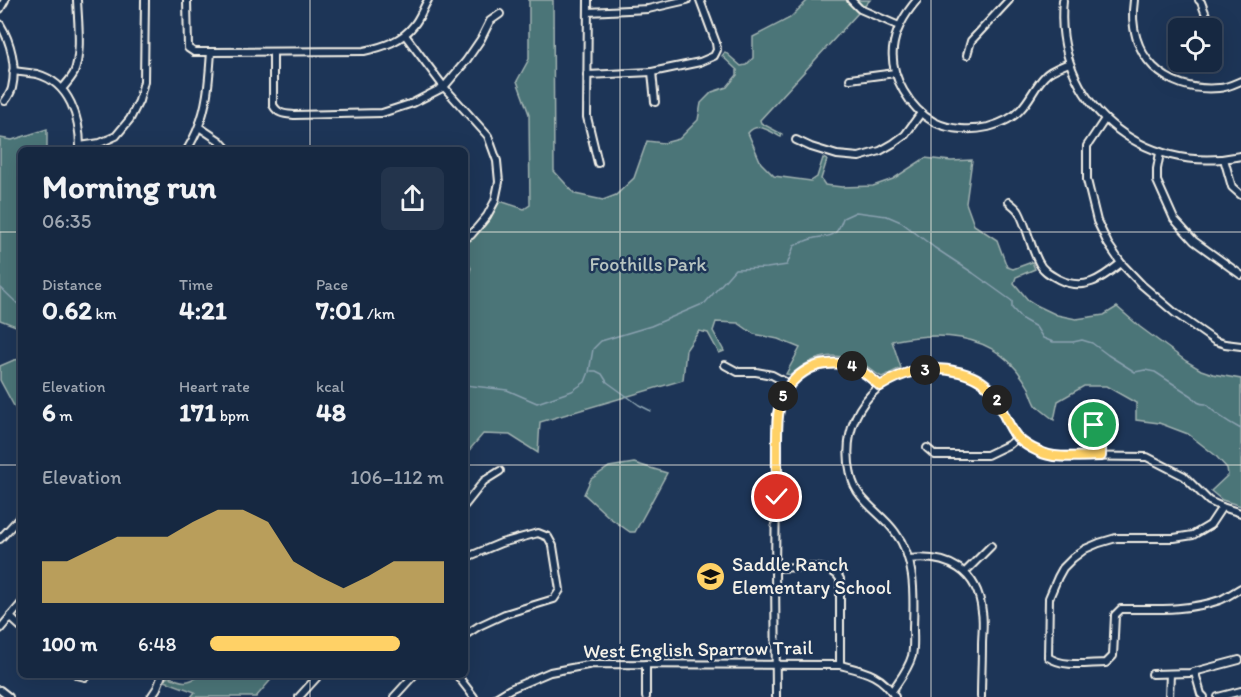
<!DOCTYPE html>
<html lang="en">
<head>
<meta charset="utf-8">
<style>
	:root { --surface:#162841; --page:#23344c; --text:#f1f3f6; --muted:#9ea6b1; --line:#35445a; --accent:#ffd166 }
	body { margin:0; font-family:Itim,sans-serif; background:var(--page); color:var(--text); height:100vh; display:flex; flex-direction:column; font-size:22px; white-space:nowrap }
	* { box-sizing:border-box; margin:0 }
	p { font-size:20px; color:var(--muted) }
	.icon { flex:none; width:33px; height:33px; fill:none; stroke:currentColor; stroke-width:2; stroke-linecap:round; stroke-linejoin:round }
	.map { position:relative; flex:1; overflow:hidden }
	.details { position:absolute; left:18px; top:147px; width:450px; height:531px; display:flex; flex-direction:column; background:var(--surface); border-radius:9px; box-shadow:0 6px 24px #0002,0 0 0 2px var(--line) }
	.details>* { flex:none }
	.fabs { position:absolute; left:1168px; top:18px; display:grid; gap:12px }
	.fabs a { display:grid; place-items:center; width:54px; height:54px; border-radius:9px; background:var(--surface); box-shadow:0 6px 24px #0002,0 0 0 2px var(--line); font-size:30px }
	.pin { position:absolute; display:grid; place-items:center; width:51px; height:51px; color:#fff; margin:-26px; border:3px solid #fff; border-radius:50%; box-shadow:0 2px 6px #0007 }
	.km { position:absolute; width:30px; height:30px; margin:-15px; border-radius:50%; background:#222; color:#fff; font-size:16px; line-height:30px; text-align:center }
	.round { display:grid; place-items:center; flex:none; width:63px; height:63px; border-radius:9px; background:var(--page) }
	.summary { display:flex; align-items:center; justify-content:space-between; height:102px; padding:0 24px }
	h1 { font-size:33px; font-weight:700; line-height:45px }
	.stats { display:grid; grid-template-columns:repeat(3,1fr); gap:9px; height:102px; padding:6px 24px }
	.stats div { display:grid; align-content:center }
	.stats b { font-size:26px; font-weight:700 }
	.stats small { font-size:16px; font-weight:400 }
	.stats p { font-size:16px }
	.chart { height:168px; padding:12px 24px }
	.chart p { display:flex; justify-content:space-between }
	.chart svg { width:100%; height:108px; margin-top:6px; fill:var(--accent); opacity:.7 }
	ul { padding:0 24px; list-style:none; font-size:20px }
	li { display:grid; grid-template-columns:96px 72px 1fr; align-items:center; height:45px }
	li i { height:15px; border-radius:8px; background:var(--accent) }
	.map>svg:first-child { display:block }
</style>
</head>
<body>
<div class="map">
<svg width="1241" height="697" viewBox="0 0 1241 697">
	<rect width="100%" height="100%" fill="#1d3557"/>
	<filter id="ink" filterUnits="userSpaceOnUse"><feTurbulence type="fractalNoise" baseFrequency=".0167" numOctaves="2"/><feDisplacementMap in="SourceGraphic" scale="12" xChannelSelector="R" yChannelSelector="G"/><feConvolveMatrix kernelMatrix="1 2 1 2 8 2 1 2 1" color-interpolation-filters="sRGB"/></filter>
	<g filter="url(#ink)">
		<!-- green -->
		<g fill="#4c7478" stroke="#a0b2b0" stroke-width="1.5">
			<path d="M529,0h24l1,171 21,23 28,6 13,-5 18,-17 13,-37 17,2 15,-4 19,-19 3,-17 11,-11 15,-5 10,-12v-5l-15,-14 3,-4 16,14 5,-1 7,-7v-21l37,-19 18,-18h62l-110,120 1,3 21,11 -1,3c-12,-6 -24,-16 -33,-4l13,30 13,13 37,5 6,-4 6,-19 4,2 -6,19 4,6 17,2 31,-1 20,-7 32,-21 26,3 21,-1 -6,43 8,22 23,15 10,27 6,2 19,-7 3,7 -19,8 -2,6 14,17 8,5 21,10 19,4 28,-4 13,-8 23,20 46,34 15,9 12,4 28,5v127l-19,-6 -11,-9 17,-16 -1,-7 -12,-13 -27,-21 -29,-11 -23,-3v-17l-30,-17h-22l-26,15 -4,19c-6,-5 -13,-10 -18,-15 -3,-5 -5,-12 -7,-17 -4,-7 -9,-14 -13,-19 -31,-37 -81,-37 -124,-28l9,27 -19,9c-7,-3 -12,-10 -20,-13 -26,-14 -50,-8 -71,11l-5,-1 14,-26 -22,-9 -24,-5 -16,-11 -22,-1 -3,9 11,20 -5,2 -11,-20 -9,-2 -13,19 -3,30 -143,42 -2,31 -28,-18 -27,-1 -18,21v-180l4,-1 2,-6 -6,-11v-12c17,-13 25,-25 35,-44l24,8 6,-4 -1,-91 -12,-33 12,-22z"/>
			<path d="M47,129v21h-26v178l-21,-8v-182l12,2z"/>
			<path d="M21,359v60l-21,-39v-14l14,-6z"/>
			<path d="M634,463l33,10 -32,59h-5l-20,-14 -26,-24 7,-15 18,-12z"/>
			<path d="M202,675h73l-19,22h-65l4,-5 -30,-11 3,-5c16,8 19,7 34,-1z"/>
		</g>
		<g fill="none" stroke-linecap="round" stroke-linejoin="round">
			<!-- stream -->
			<g stroke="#8aa2b0" stroke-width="1.5">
				<path d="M0,287l21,20"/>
				<path d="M591,371h5l6,3 5,8 32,23 12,6"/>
				<path d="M465,385l42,5 30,13 35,-12 13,-9 4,-10 4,-23 8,-8 50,-15 54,-23 30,-34 32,-1 20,-3 7,-19c4,-2 9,-4 14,-6 19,-7 27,3 35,-22l13,-6 31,4 14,6 34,26 38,25 39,28v7l10,11 14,8 7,11 10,4h20l9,-2 10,3 16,12 27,17 10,-2 10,2 37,24c4,6 7,8 14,8 10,11 22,18 35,25"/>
			</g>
			<defs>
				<g id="street">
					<path d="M187,0l1,48 6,4h17l153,-1c19,-4 38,-10 50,-26 6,-7 9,-17 14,-25"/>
					<path d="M588,0l-1,117 11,46"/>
					<path d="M851,0l9,9 39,17"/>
					<path d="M917,0c-12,14 -22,30 -24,49 -3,27 17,60 41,73 16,8 37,9 54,5 11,-3 25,-9 32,-17 10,-10 15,-24 25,-34 5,-6 17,-10 24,-13"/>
					<path d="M1063,0c-10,102 79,177 178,156"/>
					<path d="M1134,0c-8,55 31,93 85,88 7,0 15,-4 22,-7"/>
					<path d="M1199,0l2,2 5,13"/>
					<path d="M0,9l5,-9"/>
					<path d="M588,12l60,-3 39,-9"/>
					<path d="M0,24c11,18 17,43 12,64 -1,4 -4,9 -7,13"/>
					<path d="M405,35l39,52 44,49 9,25 2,21 -4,19 -8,15 -16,19 -6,3"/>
					<path d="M273,52v53c5,9 11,9 21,10l88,-2 31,-10 31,-16 22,-26 15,-22 9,-18 10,-7"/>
					<path d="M967,55l4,-14 38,-41"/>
					<path d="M13,71c8,1 16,2 24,3 33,9 43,44 43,74"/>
					<path d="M652,72l3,30"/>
					<path d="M587,75l65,-3 48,-10 14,-6 3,-6 -1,-7 -16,-43"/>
					<path d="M850,79l45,-6"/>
					<path d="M62,89c4,-5 9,-10 12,-16 8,-20 4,-51 3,-73"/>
					<path d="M1105,119l-18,27v34l10,41 11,23 13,19 21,22 33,28 40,28 10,3 16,2"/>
					<path d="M199,127l21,14 8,9"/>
					<path d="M796,140l15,7 26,8 22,2 21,-6 14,-8 11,-8 16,-22"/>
					<path d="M80,146l20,-3 16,-7 14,-17 9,-18 5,-20 1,-81"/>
					<path d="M187,150c4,-7 8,-14 11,-22 10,-24 11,-50 13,-76"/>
					<path d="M1160,153l-3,16v12l17,38 20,22 47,34"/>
					<path d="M1224,159l8,28 9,8"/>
					<path d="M1009,202c3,3 8,6 10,10 8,15 11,33 19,49 4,9 11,13 20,18 26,13 43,0 63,-16"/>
					<path d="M725,365l13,7h18l16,3 17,9"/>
					<path d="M1094,425l7,10v21"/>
					<path d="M927,448l8,7h52l23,-11 7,-6"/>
					<path d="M465,505l19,-24 16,-10"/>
					<path d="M1222,507l-12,18 -17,10 -19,3h-58l-17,5 -14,6 -12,9 -10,10 -5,9 -9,21 -1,59c16,11 40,6 58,6l7,-7 2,-41 6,-6c33,0 67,2 99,-9 7,-3 14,-8 21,-12"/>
					<path d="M0,539l21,-23"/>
					<path d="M465,558l36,-15 37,-10 10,4 5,9 7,44 -6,9 -49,15 -26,12 -14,9"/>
					<path d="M909,559c39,-4 69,11 73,53 2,11 0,22 0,33 0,17 -1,35 -1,52"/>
					<path d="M775,568c18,0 57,-6 65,11v86"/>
					<path d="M965,572l26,-26"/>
					<path d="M10,617l11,10"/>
					<path d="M0,629l21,-25"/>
					<path d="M646,664v33"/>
					<path d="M1195,673l6,21 3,3"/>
					<path d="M1152,674l38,-1 49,-13"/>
					<path d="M77,675l8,2 3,-2"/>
					<path d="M457,675l17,22"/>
					<path d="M0,690l9,7"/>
					<path d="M892,691c8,-12 16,-21 20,-35 2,-9 1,-19 1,-28 1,-32 3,-69 -18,-96 -14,-20 -39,-31 -44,-57 -13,-56 23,-105 81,-105 8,0 16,-1 23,1 34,8 38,23 53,51 3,5 5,12 9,16 8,8 25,15 36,18l94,1 37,19 25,25 13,6 19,6"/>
					<path d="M151,697l6,-9 5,-13"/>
					<path d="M299,697l20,-22"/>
					<path d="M394,697l20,-22"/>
					<path d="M497,697l13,-8 40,-17 43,-8 247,1c23,6 42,9 55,32"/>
					<path d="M776,697l-1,-129 2,-153 5,-16 7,-15 18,-15 14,-4 13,-2 12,1 18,8 16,14"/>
					<path d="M1169,697l1,-23"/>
					<path d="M1218,697l23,-6"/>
				</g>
			</defs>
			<!-- street casing -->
			<use href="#street" stroke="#f4f1e8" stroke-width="10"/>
			<!-- street -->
			<use href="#street" stroke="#1d3557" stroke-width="6"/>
		</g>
	</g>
	<g fill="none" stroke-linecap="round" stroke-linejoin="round" filter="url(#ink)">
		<defs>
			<path id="route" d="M777,497c0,-16 0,-31 0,-47 0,-26 -2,-55 20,-73 9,-7 17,-12 29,-13 24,-3 37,6 54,22 12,-7 25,-13 38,-16 25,-4 62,2 76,24 6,11 16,37 24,44 5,5 13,10 20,13 15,9 46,5 63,5v-21l-7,-10"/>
		</defs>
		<!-- route casing -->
		<use href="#route" stroke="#fff" stroke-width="12"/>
		<!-- route -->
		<use href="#route" stroke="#ffd166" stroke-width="8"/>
	</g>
	<!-- grid -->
	<path fill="none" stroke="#f4f1e8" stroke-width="1.5" stroke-opacity="0.55" d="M310,0v150M620,0v697M931,0v697M0,232h21M465,232h776M0,465h21M465,465h776M310,675v22"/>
	<!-- icons -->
	<defs>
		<symbol id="school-disc" viewBox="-11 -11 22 22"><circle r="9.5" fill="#ffd166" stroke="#1d3557"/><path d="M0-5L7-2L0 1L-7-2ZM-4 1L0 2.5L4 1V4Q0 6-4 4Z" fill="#111"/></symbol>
	</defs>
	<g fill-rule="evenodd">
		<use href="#school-disc" x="694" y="560" width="33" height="33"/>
	</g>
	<g text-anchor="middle" stroke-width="5" stroke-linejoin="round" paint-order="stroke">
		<!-- park labels -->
		<g font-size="20" fill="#b9c5c1" stroke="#1d3557">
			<text x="648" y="271">Foothills Park</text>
		</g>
		<!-- poi labels -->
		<g font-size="20" fill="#f4f1e8" stroke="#1d3557" text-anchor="start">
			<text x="732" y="571">Saddle Ranch<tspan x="732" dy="23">Elementary School</tspan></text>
		</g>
		<!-- street labels -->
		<g font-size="20" fill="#f4f1e8" stroke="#1d3557">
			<text transform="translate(698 649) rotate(-1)" y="7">West English Sparrow Trail</text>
		</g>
	</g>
</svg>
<div class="fabs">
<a><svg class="icon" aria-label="locate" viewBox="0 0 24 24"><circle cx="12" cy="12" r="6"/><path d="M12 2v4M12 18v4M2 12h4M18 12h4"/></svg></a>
</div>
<div class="pin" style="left:1094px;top:425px;background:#1e9e55"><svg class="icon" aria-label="arrive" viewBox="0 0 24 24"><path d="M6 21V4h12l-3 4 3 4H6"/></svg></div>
<div class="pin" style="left:777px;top:497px;background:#d93025"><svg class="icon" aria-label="check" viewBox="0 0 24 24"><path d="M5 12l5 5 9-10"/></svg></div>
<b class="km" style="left:997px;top:400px">2</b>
<b class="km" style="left:925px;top:370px">3</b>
<b class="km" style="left:852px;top:366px">4</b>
<b class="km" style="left:783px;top:396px">5</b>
<section class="details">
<div class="summary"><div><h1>Morning run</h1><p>06:35</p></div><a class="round"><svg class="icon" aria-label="share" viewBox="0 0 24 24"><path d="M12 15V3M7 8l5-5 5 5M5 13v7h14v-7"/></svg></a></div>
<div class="stats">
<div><p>Distance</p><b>0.62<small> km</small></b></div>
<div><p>Time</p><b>4:21</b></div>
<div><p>Pace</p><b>7:01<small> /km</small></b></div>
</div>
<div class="stats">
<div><p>Elevation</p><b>6<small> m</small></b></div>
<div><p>Heart rate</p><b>171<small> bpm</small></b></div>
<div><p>kcal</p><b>48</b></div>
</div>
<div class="chart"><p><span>Elevation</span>106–112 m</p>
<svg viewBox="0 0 160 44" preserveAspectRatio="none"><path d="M0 44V27L10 27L20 22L30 17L40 17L50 17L60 11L70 6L80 6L90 11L100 27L110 33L120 38L130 33L140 27L150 27L160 27V44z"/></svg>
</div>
<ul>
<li><b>100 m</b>6:48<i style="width:81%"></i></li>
</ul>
</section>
</div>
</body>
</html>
